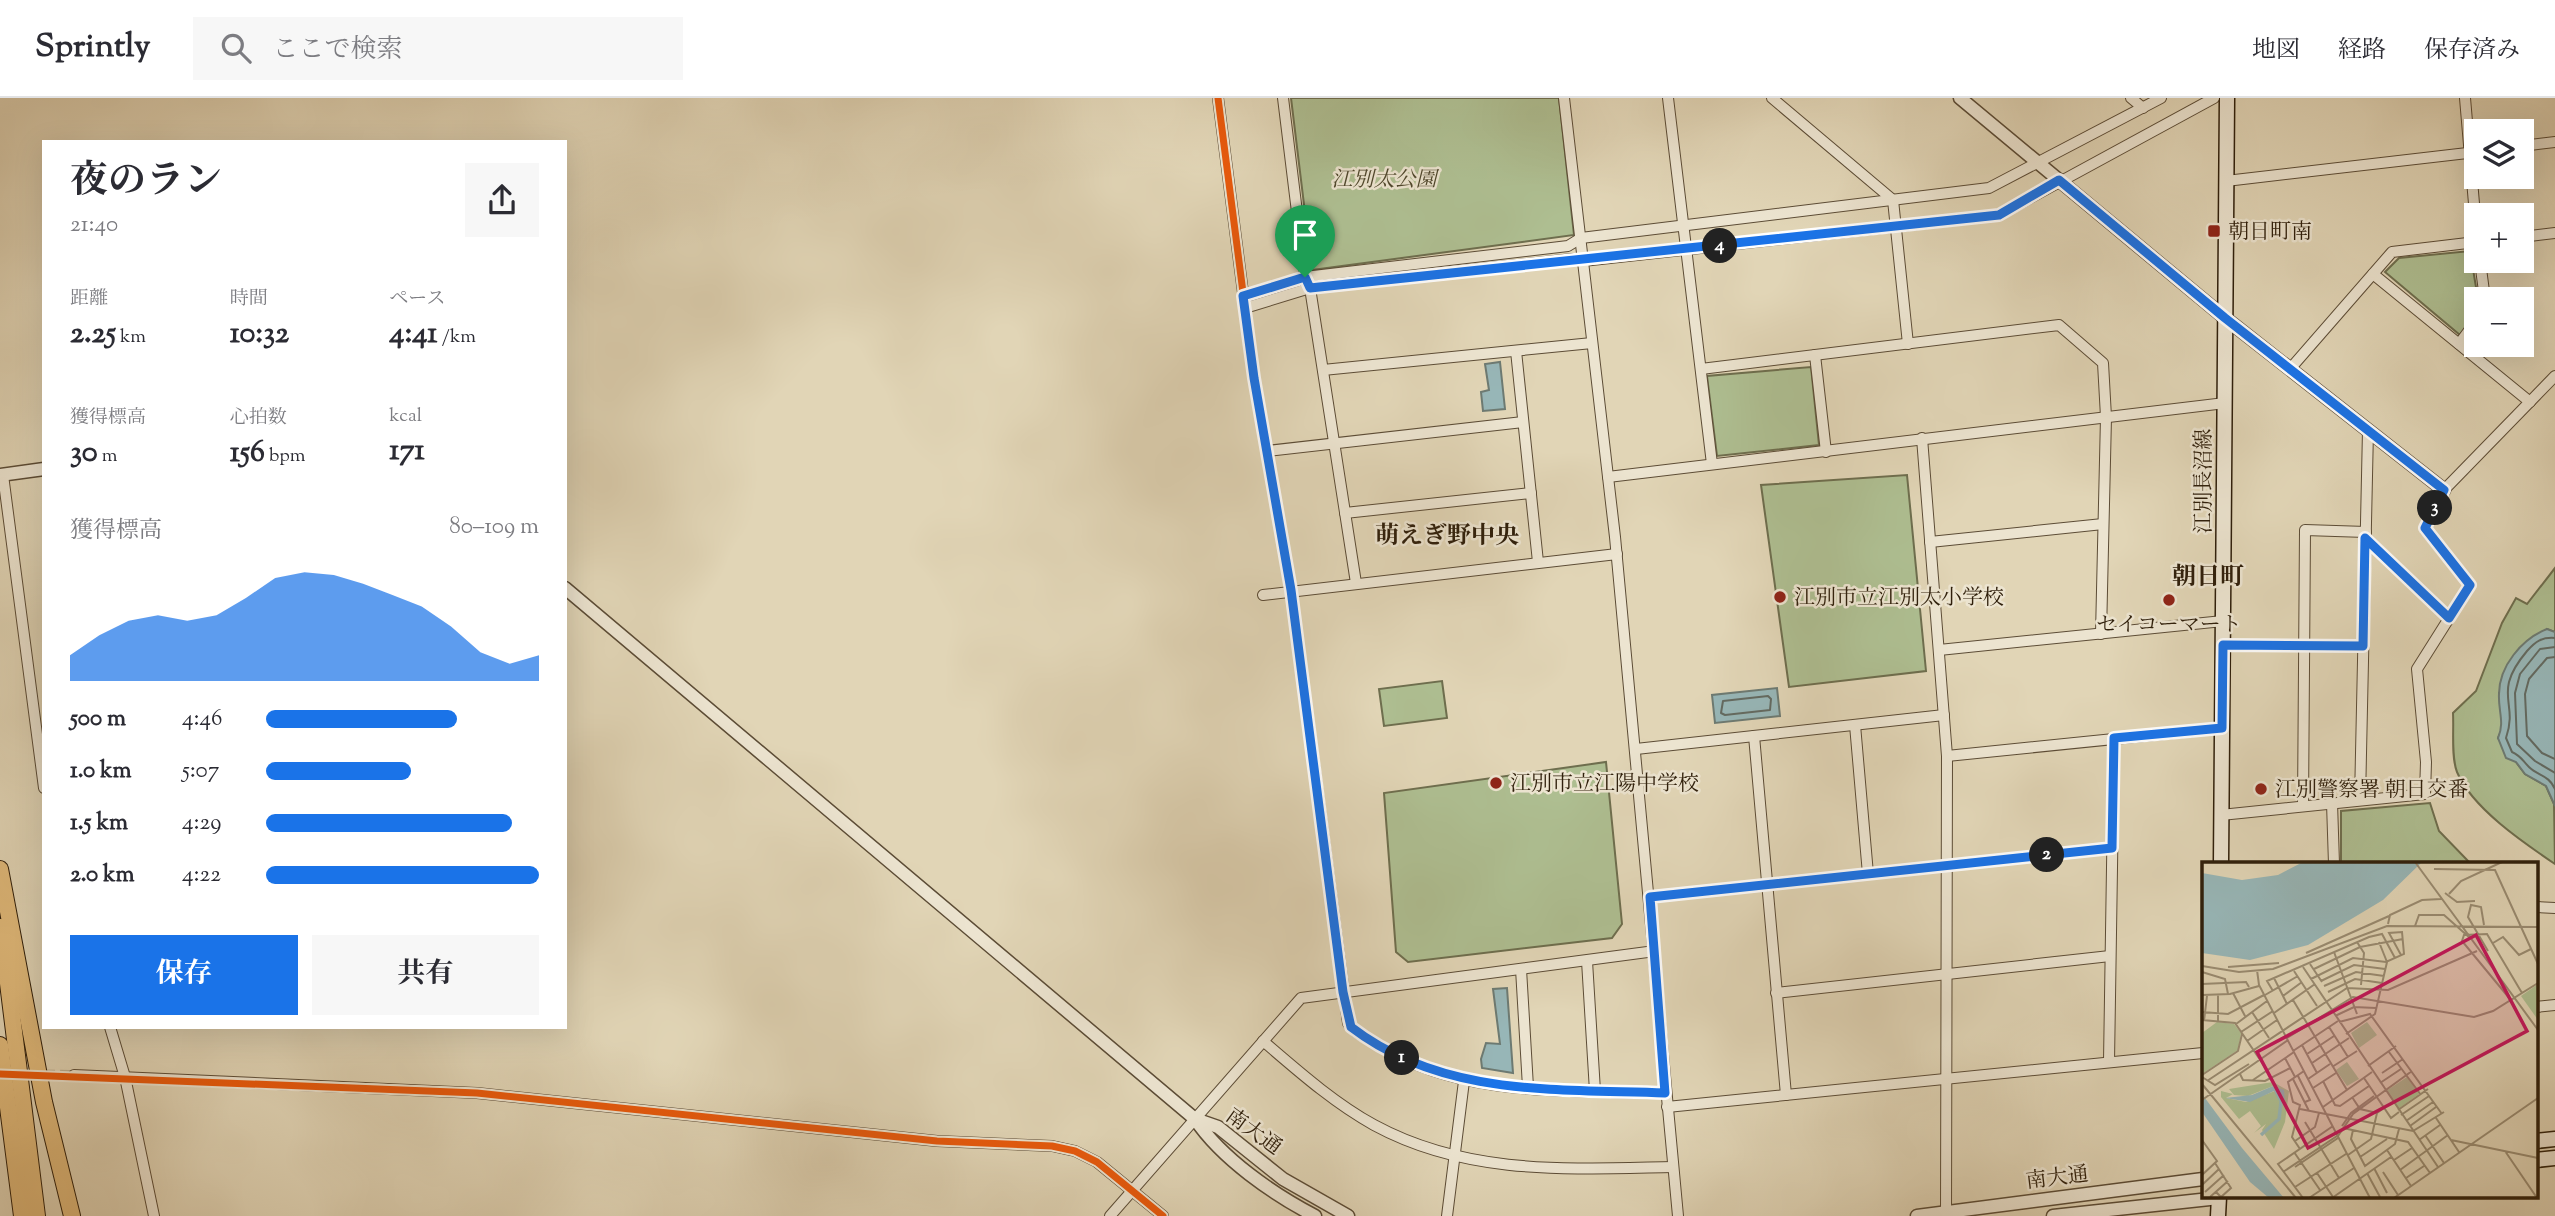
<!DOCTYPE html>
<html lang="ja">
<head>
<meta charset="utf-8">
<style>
	:root { --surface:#fff; --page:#f7f7f7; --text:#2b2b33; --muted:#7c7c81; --line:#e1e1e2; --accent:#1a73e8 }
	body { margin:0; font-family:"Sorts Mill Goudy","Noto Serif JP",serif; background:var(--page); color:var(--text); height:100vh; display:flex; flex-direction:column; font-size:26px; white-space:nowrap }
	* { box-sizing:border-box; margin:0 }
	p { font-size:23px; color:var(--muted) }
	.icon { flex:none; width:38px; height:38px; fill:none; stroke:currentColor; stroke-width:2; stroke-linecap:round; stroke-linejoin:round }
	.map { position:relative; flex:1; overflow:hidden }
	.side { position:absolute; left:42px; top:42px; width:525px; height:889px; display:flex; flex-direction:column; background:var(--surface); border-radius:0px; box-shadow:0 7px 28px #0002 }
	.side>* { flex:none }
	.buttons { position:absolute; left:2464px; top:21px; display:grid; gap:14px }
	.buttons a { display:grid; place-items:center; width:70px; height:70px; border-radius:0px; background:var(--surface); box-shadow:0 7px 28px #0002; font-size:35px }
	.pin { position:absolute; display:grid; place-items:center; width:60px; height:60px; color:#fff; margin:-72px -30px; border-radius:50% 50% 50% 0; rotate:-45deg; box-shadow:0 0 7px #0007 }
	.pin .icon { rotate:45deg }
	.km { position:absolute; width:35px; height:35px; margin:-18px; border-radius:50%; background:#222; color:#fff; font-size:19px; line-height:35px; text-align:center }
	.round { display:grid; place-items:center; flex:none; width:74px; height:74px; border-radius:0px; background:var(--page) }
	.summary { display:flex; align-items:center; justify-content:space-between; height:119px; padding:0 28px }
	h1 { font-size:38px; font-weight:700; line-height:52px }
	.figures { display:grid; grid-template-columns:repeat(3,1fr); gap:10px; height:119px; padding:7px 28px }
	.figures div { display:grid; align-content:center }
	.figures b { font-size:30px; font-weight:700 }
	.figures small { font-size:19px; font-weight:400 }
	.figures p { font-size:19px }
	.chart { height:196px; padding:14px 28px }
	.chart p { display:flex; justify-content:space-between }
	.chart svg { width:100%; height:126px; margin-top:7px; fill:var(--accent); opacity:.7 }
	.action { display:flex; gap:14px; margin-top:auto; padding:14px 28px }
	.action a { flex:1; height:80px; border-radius:0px; background:var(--accent); color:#fff; font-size:28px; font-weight:700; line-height:80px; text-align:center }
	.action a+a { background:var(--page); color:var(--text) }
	ul { padding:0 28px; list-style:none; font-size:23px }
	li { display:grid; grid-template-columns:112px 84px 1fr; align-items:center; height:52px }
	li i { height:18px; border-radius:9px; background:var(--accent) }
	header { display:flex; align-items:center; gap:42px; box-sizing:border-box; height:98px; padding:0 35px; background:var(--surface); border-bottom:2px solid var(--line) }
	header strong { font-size:33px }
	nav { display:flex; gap:38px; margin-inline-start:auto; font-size:24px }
	.search { width:490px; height:63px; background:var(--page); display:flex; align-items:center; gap:18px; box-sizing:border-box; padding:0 24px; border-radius:0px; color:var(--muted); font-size:26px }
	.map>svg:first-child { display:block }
</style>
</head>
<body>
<header>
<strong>Sprintly</strong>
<div class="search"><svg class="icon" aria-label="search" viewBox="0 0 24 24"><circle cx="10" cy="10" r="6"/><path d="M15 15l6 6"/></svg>ここで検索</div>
<nav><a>地図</a><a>経路</a><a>保存済み</a></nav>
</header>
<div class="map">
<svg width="2555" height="1118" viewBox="0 0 2555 1118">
	<rect width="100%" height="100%" fill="#e1d5b6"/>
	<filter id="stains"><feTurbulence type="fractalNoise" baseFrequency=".00286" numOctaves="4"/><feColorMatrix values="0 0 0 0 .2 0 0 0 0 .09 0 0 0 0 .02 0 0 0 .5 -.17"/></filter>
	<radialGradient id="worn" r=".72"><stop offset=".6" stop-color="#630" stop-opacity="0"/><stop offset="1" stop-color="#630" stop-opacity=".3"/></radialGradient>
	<!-- green -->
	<g fill="#aebe91" stroke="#6e6e4e" stroke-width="2">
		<path d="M1291,0h268l15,137 -262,35z"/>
		<path d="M2470,153l8,48 -2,17 -16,19 -75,-63 14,-14z"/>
		<path d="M1811,269l8,78 -102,11 -10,-80z"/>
		<path d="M1907,377l19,196 -137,16 -28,-202z"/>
		<path d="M2555,470v64l-8,-3 -48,64 4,34 -5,11 27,36 21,12 8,18 1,60c-31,-21 -83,-56 -98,-92 -6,-15 -3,-42 -4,-59l23,-22 26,-68 14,-25 11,6z"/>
		<path d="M1442,583l5,37 -63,8 -5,-37z"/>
		<path d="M1606,664l16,162 -10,14 -204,24 -12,-10 -12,-159z"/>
		<path d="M2430,705l9,28 32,33h-130v-53z"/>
	</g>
	<!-- water -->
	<g fill="#97b6b7" stroke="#6d7a72" stroke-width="2">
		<path d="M1500,264l5,47 -22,2 -2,-19 8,-2 -4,-26z"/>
		<path d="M2547,531l8,3v174l-9,-20 -21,-12 -9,-12 -10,-4 -8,-20c7,-16 0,-27 1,-44 0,-28 23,-55 48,-65z"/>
		<path d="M1777,590l3,28 -65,7 -3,-28z"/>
		<path d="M1507,890l6,85 -31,-5 -1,-9 5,-16 14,1 -7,-55z"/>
	</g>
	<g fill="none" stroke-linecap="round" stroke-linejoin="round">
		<!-- shore -->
		<g stroke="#636a61" stroke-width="2">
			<path d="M2555,540c-13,-1 -19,3 -28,13 -36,43 -8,50 -21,87l6,14c9,4 10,8 17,15 9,9 20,8 26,22"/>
			<path d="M2555,549l-15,2 -20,25 -5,19 2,51 18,17 20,12"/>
			<path d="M2555,559l-8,1 -18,21 -4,15 2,42 15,17 13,6"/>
			<path d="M1768,598l3,3 -1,11 -45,5 -4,-2 2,-12z"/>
		</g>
		<!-- minor-tunnel -->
		<path stroke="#bdb194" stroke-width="10" stroke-dasharray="10 5" stroke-linecap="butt" d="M15,976l59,1"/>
		<defs>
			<g id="minor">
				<path d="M1218,0l36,280 37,212 57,433c7,10 20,16 30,22 85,53 191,45 287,48"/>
				<path d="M1283,0l22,179 5,11 46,295"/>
				<path d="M1564,0l51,439 63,679"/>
				<path d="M1668,0l44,366"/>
				<path d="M1772,0l121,102 15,144"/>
				<path d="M2131,0l12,10"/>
				<path d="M2465,0l11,129"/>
				<path d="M2522,48l33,-4"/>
				<path d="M2226,83l250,-29"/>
				<path d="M2522,139l33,-4"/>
				<path d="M2480,163l5,38"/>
				<path d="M2373,176l157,128"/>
				<path d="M1243,198l62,-19 263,-31 13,-8 408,-50 172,-90"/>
				<path d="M1245,210l65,-20 262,-29 11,2 416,-46 215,-117"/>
				<path d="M2459,246l17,-23"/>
				<path d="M1516,253l22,211"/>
				<path d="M1815,257l11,97"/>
				<path d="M1701,271l358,-44 44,38 3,54 -5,217"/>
				<path d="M2290,271l102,-117 84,-10"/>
				<path d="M1323,272l269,-27"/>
				<path d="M1922,340l25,318 -1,460"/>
				<path d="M1267,353l256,-29"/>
				<path d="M3,377l41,313"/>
				<path d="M1608,379l617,-74"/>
				<path d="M1345,415l186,-20"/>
				<path d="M2366,440l83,80"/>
				<path d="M1930,444l173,-18"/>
				<path d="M1263,497l354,-41"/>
				<path d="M2223,547l140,1"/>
				<path d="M1939,552l284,-29"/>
				<path d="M1855,627l13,149"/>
				<path d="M1754,638l32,359"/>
				<path d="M1636,651l308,-34"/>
				<path d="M1947,658l275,-28"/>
				<path d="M2360,702l8,-370"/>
				<path d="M2332,705l2,61"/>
				<path d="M2303,708l2,-276 61,2"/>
				<path d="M2221,717l204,-21 1,-32 -9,-93 53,-84 -45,-56 19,-39 111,-114"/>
				<path d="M1650,799l462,-49"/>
				<path d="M2536,809l19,1"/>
				<path d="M1587,863l8,130"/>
				<path d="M1521,871l7,118"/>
				<path d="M1776,895l334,-37"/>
				<path d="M2536,909l19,-2"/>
				<path d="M110,929l15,50 29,139"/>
				<path d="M1263,943c35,30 71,62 111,84 94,51 196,44 299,42"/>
				<path d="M2109,964l5,-324"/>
				<path d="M74,977l403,18 460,48 115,5 23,5 22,11 66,54"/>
				<path d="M1667,1009l536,-54"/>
				<path d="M1110,1118l191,-218 354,-47"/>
				<path d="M1447,1118l17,-135"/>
			</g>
			<g id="tertiary">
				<path d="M1960,0l265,220 219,172"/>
				<path d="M0,377l44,-6"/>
				<path d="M565,490l630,531c27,40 78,75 120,97"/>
				<path d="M1195,1021l23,8 65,52 65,37"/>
				<path d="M1917,1118l286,-37"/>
				<path d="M2053,1118l166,-18"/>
			</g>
			<g id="secondary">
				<path d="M2221,766l6,-766"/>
				<path d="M2536,1043l19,-2"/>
				<path d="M2536,1062l19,-2"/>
				<path d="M2218,1118l1,-19"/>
			</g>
			<g id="trunk">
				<path d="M0,771l44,233 28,114"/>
				<path d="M1,829l36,289"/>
				<path d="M0,947l22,171"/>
			</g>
		</defs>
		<!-- minor casing -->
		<use href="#minor" stroke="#5c4c36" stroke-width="12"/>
		<!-- tertiary casing -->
		<use href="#tertiary" stroke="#5c4c36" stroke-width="15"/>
		<!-- secondary casing -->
		<use href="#secondary" stroke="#2f1f0b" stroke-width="17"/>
		<!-- trunk casing -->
		<use href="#trunk" stroke="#2f1f0b" stroke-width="18"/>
		<!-- minor -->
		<use href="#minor" stroke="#ece4d0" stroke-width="10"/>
		<!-- tertiary -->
		<use href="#tertiary" stroke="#ece4d0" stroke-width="12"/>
		<!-- secondary -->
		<use href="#secondary" stroke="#ece4d0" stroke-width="14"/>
		<!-- trunk -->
		<use href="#trunk" stroke="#e0ba7b" stroke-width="16"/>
		<defs>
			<g id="cycleway">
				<path d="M1218,0l36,280 37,212 57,433c7,10 20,16 30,22 85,53 191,45 287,48"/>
				<path d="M0,976l477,19 460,48 115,5 23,5 22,11 66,54"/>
			</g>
		</defs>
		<!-- cycleway casing -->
		<use href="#cycleway" stroke="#ece4d0" stroke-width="11"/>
		<!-- cycleway -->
		<use href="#cycleway" stroke="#e8590c" stroke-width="7"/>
	</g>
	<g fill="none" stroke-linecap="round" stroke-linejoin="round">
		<defs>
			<path id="route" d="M2059,82l166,138 219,172 -19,38 45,57 -21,33 -84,-80 -2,108 -140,-1 -1,83 -108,10 -2,110 -462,49 15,196c-109,-4 -223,4 -314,-66l-8,-35 -52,-402 -37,-212 -11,-82 62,-19 5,11 689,-73z"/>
		</defs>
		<!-- route casing -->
		<use href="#route" stroke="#fff" stroke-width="14"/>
		<!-- route -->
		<use href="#route" stroke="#1a73e8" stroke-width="9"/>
	</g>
	<!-- markers -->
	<g fill="#8f2418" stroke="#ece4d0" stroke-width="2.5">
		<rect x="2207" y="126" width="14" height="14" rx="3.5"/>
		<circle cx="1780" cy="499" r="7"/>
		<circle cx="2169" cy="502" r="7"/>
		<circle cx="1496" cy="685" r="7"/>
		<circle cx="2261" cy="691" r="7"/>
	</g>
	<g text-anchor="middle" stroke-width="5" stroke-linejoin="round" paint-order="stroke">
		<!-- park labels -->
		<g font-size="21" font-style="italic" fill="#4f472c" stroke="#ece4d0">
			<text x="1384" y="88">江別太公園</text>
		</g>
		<!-- poi labels -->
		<g font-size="21" fill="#2f1f0b" stroke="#ece4d0" text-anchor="start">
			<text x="2228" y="140">朝日町南</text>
			<text x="1794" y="506">江別市立江別太小学校</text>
			<text x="2169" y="533" text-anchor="middle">セイコーマート</text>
			<text x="1510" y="692">江別市立江陽中学校</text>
			<text x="2275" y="698">江別警察署 朝日交番</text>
		</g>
		<!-- street labels -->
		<g font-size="21" fill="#2f1f0b" stroke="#ece4d0">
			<text transform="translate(2203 383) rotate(-90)" y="7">江別長沼線</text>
			<text transform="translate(1254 1033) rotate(36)" y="7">南大通</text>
			<text transform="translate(2057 1079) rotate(-7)" y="7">南大通</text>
		</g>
		<!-- quarter labels -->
		<g font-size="24" font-weight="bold" fill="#2f1f0b" stroke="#ece4d0">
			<text x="1447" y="445">萌えぎ野中央</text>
			<text x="2208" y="486">朝日町</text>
		</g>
	</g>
	<!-- overview -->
	<g transform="translate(2202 764)">
		<rect width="336" height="336" fill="#e1d5b6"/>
		<path d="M336,122v36l-17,-24zM15,160l17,2 7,9 -3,17 -36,24v-41zM165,160l10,13 -18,13 -8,-15zM145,200l12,17 -12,7 -11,-16zM205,215l12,17 -21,15 -12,-18zM71,220l16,9 -4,31 -11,27 -12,-19 4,-6 -12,9 7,-7 -11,-15 -11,8 -18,-22v-6l12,3 -7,4 20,4 29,-11 5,8 4,-7 -11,-6 -25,10 -14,-1 -5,-6z" fill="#aebe91"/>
		<path d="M101,0h119l-39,38 -75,45 -58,15 -48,-7v-80l40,7 36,-5zM71,224l11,4 1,12 -5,1 -6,-12 -24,11 -25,-4 27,-3zM0,232l40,54 42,50h-15l-19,-16 -48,-70z" fill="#97b6b7"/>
		<path fill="none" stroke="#97b6b7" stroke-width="3.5" d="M59,273l18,-16 2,-17"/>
		<path fill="none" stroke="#9a8c72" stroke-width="2" d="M213,0l123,168M232,7l61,1 43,94M243,31l12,9 18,-1M247,32l12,-13 41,-19M186,62l2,-9 32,-15 19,-1M282,63l-3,-18 -10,-2 -3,12 20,34M213,64l4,-11h25l26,23M155,80l7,11 -3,32M291,81l10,-6 16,18 12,-6M132,90l23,62M104,91l83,-37M108,102l12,18M0,104l37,6 34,-3 114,-43 151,1M26,105l51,-4M101,105l135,200M112,107l46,-22 43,-8M55,108l2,15 111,213M92,109l23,35M0,110l23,7 3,15M72,116l13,26M109,117l42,-21 33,4 18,-8 -2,-22 -13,1 12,22M119,119l33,-16 31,4M0,122l44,-2 3,5M122,124l32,-14 28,4M71,129l-6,-10 102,-44 13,-3 13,24M126,130l27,-13 27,4M31,131l12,23M0,133l28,-1 29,-8M16,133v26M63,133l33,-19M81,134l19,-14M308,137l-48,-58 2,-6 23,-1 35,59M91,138l54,90M0,150l26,2 36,-19M50,150l17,26M72,151l41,-29M133,154l19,-9 22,1M0,158l33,3 32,47M2,159l3,-25M137,160l31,-8 72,100M34,162l31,-23M127,165l19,30M39,170l32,-21M144,172l29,-20 12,-52 -8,-20M85,176l66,-41 121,20 19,-6 45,-28M45,179l30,-21M100,183l15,28M91,189l45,-30M187,190l32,43M105,192l27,-18M83,196l10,19M110,201l37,-25M166,204l28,-20M130,205l25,-16M180,211l21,-14M38,212l3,6 22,1 25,-13M0,213l36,-24 4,-17M96,214l12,24 -5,2M0,215l13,8 34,-21M162,216l27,40 8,-6M91,217l16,32M106,217l22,-15M51,218l41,-28M5,219l140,-93 41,2 89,-39M121,219l12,24 5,1 29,-20M178,221l21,-14M0,222l94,114M111,226l23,-15M150,235l8,12 17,4 7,-5M0,238l86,-60M121,245l49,-35M98,247l113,22 31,-19M196,248l30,-21M199,253l28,-19M234,256l23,34M204,259l27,-19M103,260l34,56M140,264l9,-13 23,-17M208,264l26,-19M141,266l65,14 22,31M151,268l-2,9 14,27 30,-22 4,-15M223,273l19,28M136,274l15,-22 59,-43M0,278l15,21 -15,14M217,278l21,-15M249,278l87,18M93,279l20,-14 4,-14M98,287l-8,-12 8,-32 -7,-3 -5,-20 16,-11M185,288l24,36M303,289l32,47M92,290l26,38M146,293l23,-16 6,-26M158,295l27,-18M192,298l18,-12M13,301l16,25 -10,9 -5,-5M93,305l43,-29M172,306l13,25M198,308l48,-35M81,310l54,-36M181,310l15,23M115,311l16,24M165,311l13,24M204,316l18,-12M0,323l17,-16M93,325l51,-33M3,330l19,-17M8,335l18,-16M101,336l-25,-34 55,-38M107,336l45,-30M130,336l59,-41M192,336l144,-100"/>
		<path fill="#c2185b" fill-opacity="0.15" stroke="#c2185b" stroke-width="3.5" d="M274,73l51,96 -219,117 -51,-96z"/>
		<rect width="336" height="336" fill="none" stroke="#2f1f0b" stroke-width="3.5"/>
	</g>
	<rect width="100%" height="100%" filter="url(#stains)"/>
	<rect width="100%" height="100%" fill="url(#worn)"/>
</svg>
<div class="buttons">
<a><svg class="icon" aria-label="layers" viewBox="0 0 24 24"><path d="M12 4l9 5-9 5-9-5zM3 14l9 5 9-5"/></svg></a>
<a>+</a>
<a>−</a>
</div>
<div class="pin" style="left:1305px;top:179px;background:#1e9e55"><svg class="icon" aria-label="arrive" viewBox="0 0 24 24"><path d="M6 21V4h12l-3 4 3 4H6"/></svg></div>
<b class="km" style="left:1402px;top:960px">1</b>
<b class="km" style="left:2047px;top:757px">2</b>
<b class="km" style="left:2435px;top:410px">3</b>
<b class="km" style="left:1720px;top:148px">4</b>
<section class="side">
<div class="summary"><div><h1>夜のラン</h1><p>21:40</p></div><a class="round"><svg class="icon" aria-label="share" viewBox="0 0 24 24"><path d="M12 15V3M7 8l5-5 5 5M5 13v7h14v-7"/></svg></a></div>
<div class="figures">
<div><p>距離</p><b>2.25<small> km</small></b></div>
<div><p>時間</p><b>10:32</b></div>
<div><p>ペース</p><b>4:41<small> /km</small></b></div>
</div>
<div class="figures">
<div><p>獲得標高</p><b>30<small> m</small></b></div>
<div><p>心拍数</p><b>156<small> bpm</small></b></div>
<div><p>kcal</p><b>171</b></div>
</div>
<div class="chart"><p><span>獲得標高</span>80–109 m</p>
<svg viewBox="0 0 160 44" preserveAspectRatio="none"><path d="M0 44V35L10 28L20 23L30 21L40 23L50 21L60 15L70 8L80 6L90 7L100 10L110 14L120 18L130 25L140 34L150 38L160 35V44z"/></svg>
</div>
<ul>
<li><b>500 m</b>4:46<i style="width:70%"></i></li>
<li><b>1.0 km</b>5:07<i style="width:53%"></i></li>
<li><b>1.5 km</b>4:29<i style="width:90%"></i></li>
<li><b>2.0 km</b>4:22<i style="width:100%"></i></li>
</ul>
<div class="action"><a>保存</a><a>共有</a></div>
</section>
</div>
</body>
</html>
